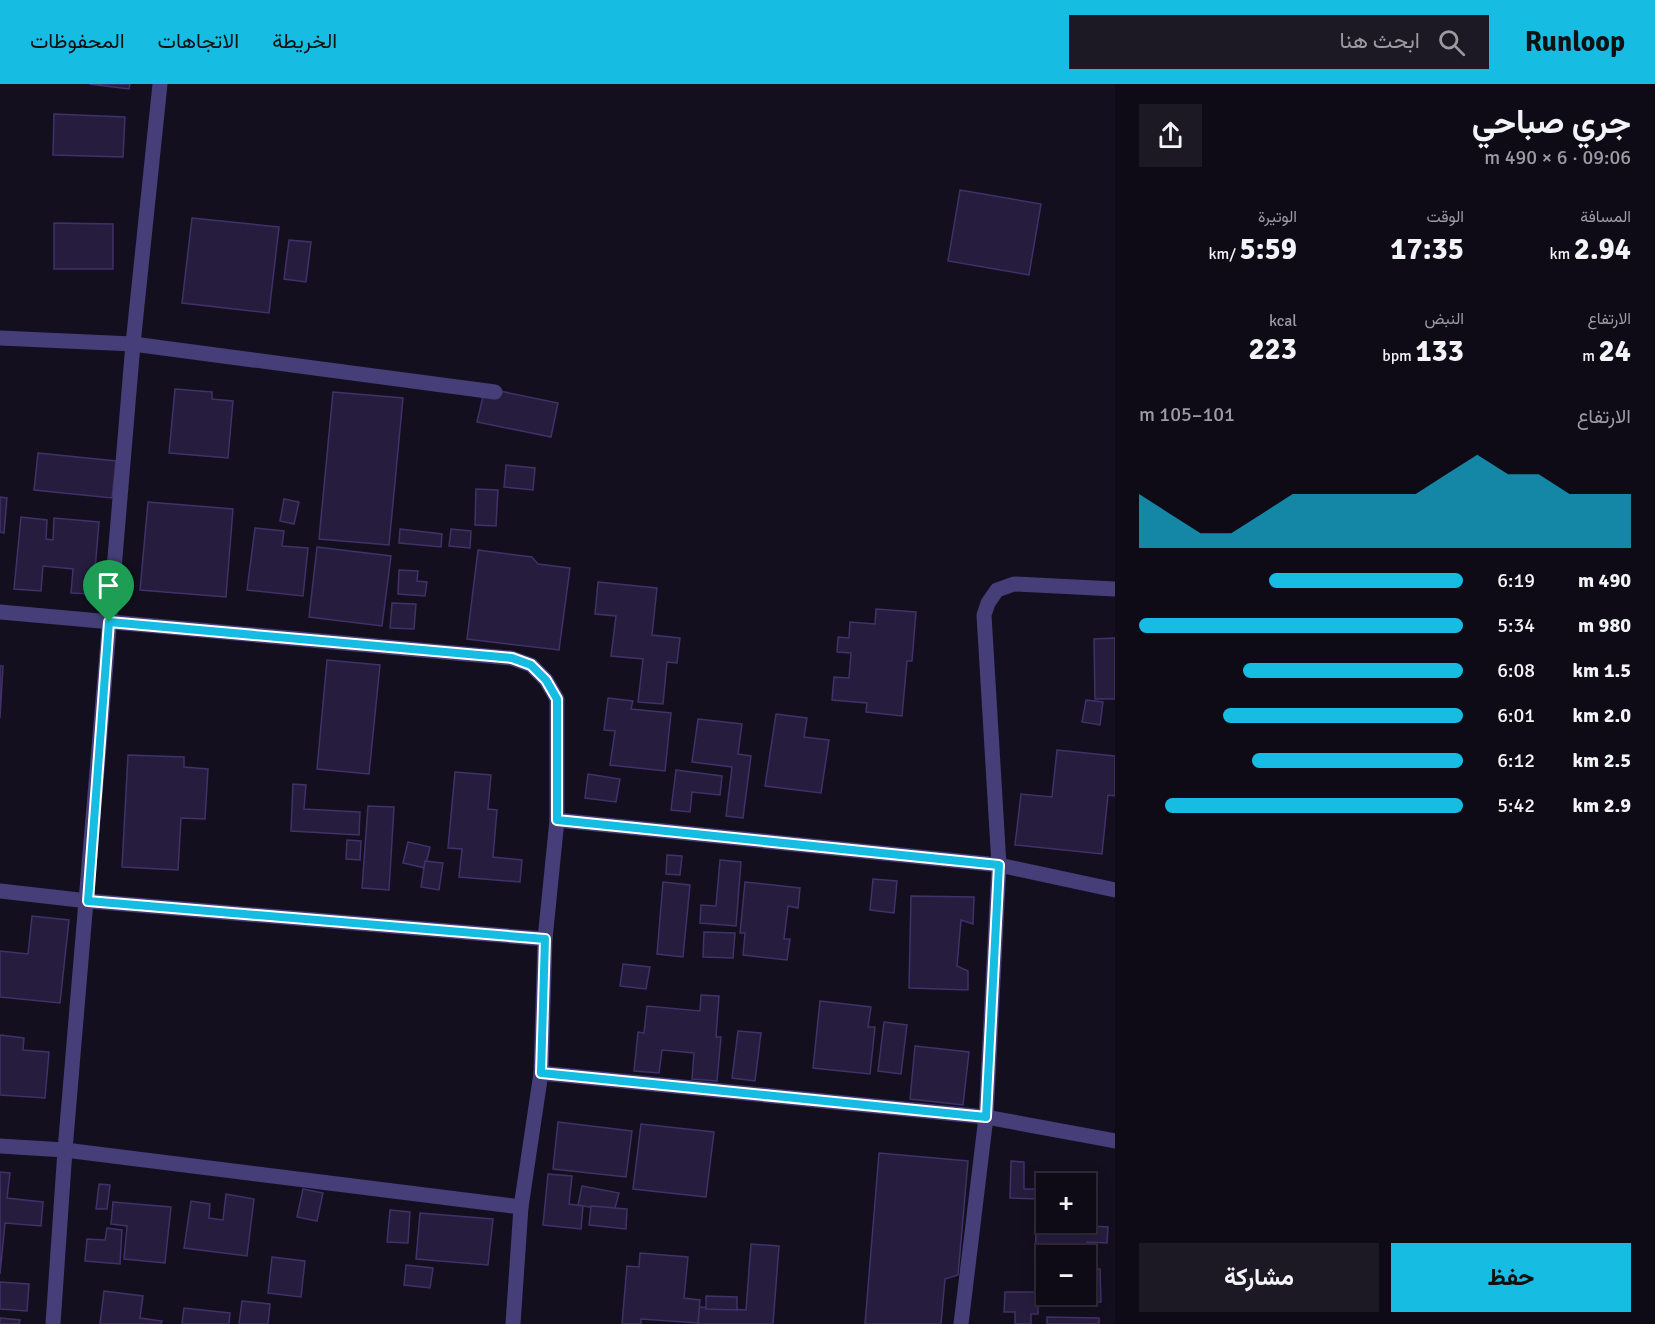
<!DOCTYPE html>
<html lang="ar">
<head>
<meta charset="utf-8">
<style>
	:root { --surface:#0e0b17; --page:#1c1924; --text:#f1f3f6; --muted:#9b9ba1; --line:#2e2b36; --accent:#16bce2 }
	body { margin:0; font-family:Signika,Vazirmatn,sans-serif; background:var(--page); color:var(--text); direction:rtl; height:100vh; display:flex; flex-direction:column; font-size:22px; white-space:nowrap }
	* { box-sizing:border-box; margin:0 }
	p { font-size:20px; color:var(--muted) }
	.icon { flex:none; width:33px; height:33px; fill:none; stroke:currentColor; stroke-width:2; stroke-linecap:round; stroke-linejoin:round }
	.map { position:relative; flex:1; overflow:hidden; direction:ltr }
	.details { display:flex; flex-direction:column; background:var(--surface); width:540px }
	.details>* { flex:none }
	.controls { position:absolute; left:1036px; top:1089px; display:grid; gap:12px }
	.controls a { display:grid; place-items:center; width:60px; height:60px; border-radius:0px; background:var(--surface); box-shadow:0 3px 15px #0003,0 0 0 2px var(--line); font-size:30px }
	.pin { position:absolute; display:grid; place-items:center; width:51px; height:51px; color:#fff; margin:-62px -26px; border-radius:50% 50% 50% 0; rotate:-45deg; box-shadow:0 0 6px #0007 }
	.pin .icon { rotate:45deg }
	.round { display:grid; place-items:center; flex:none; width:63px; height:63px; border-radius:0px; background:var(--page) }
	.summary { display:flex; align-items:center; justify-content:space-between; height:102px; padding:0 24px }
	h1 { font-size:33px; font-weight:700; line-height:45px }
	.metrics { display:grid; grid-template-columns:repeat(3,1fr); gap:9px; height:102px; padding:6px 24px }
	.metrics div { display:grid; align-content:center }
	.metrics b { font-size:30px; font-weight:700 }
	.metrics small { font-size:16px; font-weight:400 }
	.metrics p { font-size:16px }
	.chart { height:168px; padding:12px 24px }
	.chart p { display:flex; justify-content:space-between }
	.chart svg { width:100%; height:108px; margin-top:6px; fill:var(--accent); opacity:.7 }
	.button { display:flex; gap:12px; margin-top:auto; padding:12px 24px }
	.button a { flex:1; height:69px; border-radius:0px; background:var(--accent); color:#111; font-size:24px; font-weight:700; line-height:69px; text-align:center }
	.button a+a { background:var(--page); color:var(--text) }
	ul { padding:0 24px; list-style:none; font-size:20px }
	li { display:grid; grid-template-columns:96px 72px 1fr; align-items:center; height:45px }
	li i { height:15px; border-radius:8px; background:var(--accent) }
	header { display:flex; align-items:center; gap:36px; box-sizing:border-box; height:84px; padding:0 30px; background:var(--accent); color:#111 }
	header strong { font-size:28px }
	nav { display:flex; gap:33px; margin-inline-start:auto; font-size:21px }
	.search { width:420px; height:54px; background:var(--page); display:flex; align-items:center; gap:15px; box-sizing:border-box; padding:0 21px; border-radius:0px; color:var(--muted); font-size:22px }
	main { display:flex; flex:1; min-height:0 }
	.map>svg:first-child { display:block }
</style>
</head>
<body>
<header>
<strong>Runloop</strong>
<div class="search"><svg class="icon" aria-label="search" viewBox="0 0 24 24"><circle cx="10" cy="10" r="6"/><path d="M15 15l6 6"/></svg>ابحث هنا</div>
<nav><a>الخريطة</a><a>الاتجاهات</a><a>المحفوظات</a></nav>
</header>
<main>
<section class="details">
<div class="summary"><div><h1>جري صباحي</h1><p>09:06 · 6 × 490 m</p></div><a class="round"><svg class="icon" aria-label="share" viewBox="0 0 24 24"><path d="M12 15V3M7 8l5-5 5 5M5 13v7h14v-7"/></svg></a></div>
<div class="metrics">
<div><p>المسافة</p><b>2.94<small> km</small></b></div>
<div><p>الوقت</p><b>17:35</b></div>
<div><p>الوتيرة</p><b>5:59<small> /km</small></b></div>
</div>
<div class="metrics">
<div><p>الارتفاع</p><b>24<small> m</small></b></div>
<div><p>النبض</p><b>133<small> bpm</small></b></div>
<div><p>kcal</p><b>223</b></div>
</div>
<div class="chart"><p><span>الارتفاع</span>101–105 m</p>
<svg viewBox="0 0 160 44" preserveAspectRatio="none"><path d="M0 44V22L10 30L20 38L30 38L40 30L50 22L60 22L70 22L80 22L90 22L100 14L110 6L120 14L130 14L140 22L150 22L160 22V44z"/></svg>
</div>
<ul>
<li><b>490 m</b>6:19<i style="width:60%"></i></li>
<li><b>980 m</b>5:34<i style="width:100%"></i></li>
<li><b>1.5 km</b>6:08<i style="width:68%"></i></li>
<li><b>2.0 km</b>6:01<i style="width:74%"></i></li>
<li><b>2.5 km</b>6:12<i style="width:65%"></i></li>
<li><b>2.9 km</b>5:42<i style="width:92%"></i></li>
</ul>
<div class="button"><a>حفظ</a><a>مشاركة</a></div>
</section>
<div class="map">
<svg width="1115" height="1240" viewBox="0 0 1115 1240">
	<rect width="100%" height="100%" fill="#130f1f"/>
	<!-- building -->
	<g fill="#261d3e" stroke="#403168" stroke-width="1.5">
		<path d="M89,0h41l-1,5z"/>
		<path d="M54,30l71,3 -2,40 -70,-2z"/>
		<path d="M960,106l81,14 -12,71 -81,-14z"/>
		<path d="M192,134l87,9 -10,86 -87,-10z"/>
		<path d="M54,139l59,1v45h-59z"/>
		<path d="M289,156l22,2 -5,40 -22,-3z"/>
		<path d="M485,304l73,15 -7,34 -74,-15z"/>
		<path d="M175,305l37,3v7l21,2 -5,57 -59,-5z"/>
		<path d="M333,308l70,6 -14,147 -70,-6z"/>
		<path d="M38,369l78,8 -4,37 -78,-8z"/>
		<path d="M506,381l29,3 -2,22 -29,-3z"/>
		<path d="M476,405l22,1 -2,36 -21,-1z"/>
		<path d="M0,413l7,1 -3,35 -4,-1z"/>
		<path d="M284,415l15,3 -5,22 -14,-3z"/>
		<path d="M148,418l85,7 -7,88 -86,-7z"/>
		<path d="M21,433l26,3 -1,19 7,1 1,-22 45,4 -6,72 -22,-1 2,-24 -30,-3 -2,25 -27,-2z"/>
		<path d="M255,444l29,3 -2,15 26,2 -5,48 -56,-6z"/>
		<path d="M400,445l42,5 -1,13 -42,-4z"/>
		<path d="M451,445l20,2 -1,17 -21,-2z"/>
		<path d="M317,463l74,9 -9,70 -73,-9z"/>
		<path d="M478,466l54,7 6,7 32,4 -11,82 -92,-11z"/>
		<path d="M399,486l19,1 -1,10 10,1 -2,14 -27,-2z"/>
		<path d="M598,498l59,6 -5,47 28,3 -3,25 -10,-1 -4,42 -25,-2 5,-43 -32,-3 5,-40 -21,-2z"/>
		<path d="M392,519l24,1 -2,25 -24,-1z"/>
		<path d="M876,525l40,3 -4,49h-5l-5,55 -36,-4 1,-9 -35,-3 2,-23 15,1 2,-25 -14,-1 1,-15 11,1 1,-16 25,2z"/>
		<path d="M1115,554v61h-20l-1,-60z"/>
		<path d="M327,576l53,5 -11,109 -52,-5z"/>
		<path d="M0,582h3l-3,52z"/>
		<path d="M608,614l25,3 -2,8 40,4 -6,58 -55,-6 5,-34 -11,-1z"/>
		<path d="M1086,616l17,2 -3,23 -18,-3z"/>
		<path d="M776,630l31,4 -3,19 25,3 -8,53 -56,-7z"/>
		<path d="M698,635l44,5 -4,30 13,2 -8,62 -17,-2 6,-49 -40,-5z"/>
		<path d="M1057,666l58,6v40l-7,-1 -6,59 -87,-9 6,-51 31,3z"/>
		<path d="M128,671l56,2v10l24,2 -3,50 -24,-1 -3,52 -56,-3z"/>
		<path d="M676,686l46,6 -2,19 -28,-3 -2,20 -19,-2z"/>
		<path d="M455,688l36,3 -3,34 9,1 -4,47 29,3 -2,22 -61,-5 3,-28 -14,-1z"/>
		<path d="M588,690l32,5 -4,23 -31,-4z"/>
		<path d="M293,700l13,1 -2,24 56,3 -1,23 -68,-4z"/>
		<path d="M368,722l26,1 -5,83 -27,-2z"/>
		<path d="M347,756l14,1 -1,19 -14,-1z"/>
		<path d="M408,758l22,5 -5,21 -22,-5z"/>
		<path d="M667,771l15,1 -2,19 -14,-1z"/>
		<path d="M720,776l21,2 -5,64 -36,-3 1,-18 15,1z"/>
		<path d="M425,777l18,2 -4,27 -18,-3z"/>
		<path d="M873,795l24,2 -3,32 -24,-3z"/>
		<path d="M663,798l27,3 -7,72 -26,-3z"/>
		<path d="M745,798l55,6 -2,20 -10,-2 -4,33h6l-3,21 -44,-5 2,-22h-5z"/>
		<path d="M911,812l63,1 -1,27 -12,-4 -4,46 11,5v19l-59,-2z"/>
		<path d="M32,832l37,4 -9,83 -60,-6v-46l28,3z"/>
		<path d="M704,848l31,1 -2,25 -30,-1z"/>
		<path d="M623,880l27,3 -4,22 -26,-3z"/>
		<path d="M701,911l18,1 -3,41h5l-4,44 -25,-2 2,-26 -32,-3 -3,23 -25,-2 4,-39 6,1 3,-27 53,5z"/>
		<path d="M820,917l51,6 -3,20h7l-5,47 -57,-6z"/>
		<path d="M884,938l23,3 -6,49 -23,-3z"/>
		<path d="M738,947l23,2 -6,48 -23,-3z"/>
		<path d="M0,951l24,3 -1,12 26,2 -4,46 -45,-3z"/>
		<path d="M915,962l54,6 -6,53 -53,-6z"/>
		<path d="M558,1038l74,9 -6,46 -73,-8z"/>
		<path d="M641,1040l73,8 -8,65 -73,-8z"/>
		<path d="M879,1069l89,8 -10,114 -13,4 -4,45h-76z"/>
		<path d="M1011,1077l13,1v27h23v33h39v-6l6,1 -3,8 -52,-1 1,-25 -28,-1z"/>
		<path d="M0,1088l10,1 -3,25 36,4 -2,24 -36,-3 -5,51z"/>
		<path d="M548,1090l24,2 -3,28 14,2 -2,23 -38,-4z"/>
		<path d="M99,1100l11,1 -3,24h-11z"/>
		<path d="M582,1102l37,7 -5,19 -36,-7z"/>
		<path d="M303,1105l20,4 -6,28 -20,-4z"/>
		<path d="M226,1110l28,5 -7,57 -63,-8 7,-47 19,3 -1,14 14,2z"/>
		<path d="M113,1118l58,5 -6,56 -41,-4 3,-33 -16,-2z"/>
		<path d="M591,1122l36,3 -1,20 -37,-4z"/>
		<path d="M390,1126l20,2 -2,31 -21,-1z"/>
		<path d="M420,1129l73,6 -5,46 -72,-6z"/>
		<path d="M1093,1142l15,1 -1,16 -20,-1 -1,14h-39v7l-12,-1 1,-30 57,2z"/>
		<path d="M107,1144l15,2 -2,34 -35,-3 2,-22 18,1z"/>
		<path d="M751,1160l28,2 -6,78h-75l1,-17 47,3z"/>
		<path d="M640,1169l48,4 -4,41 16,2 -2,23 -57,-4v5h-19l5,-58 12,1z"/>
		<path d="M272,1173l33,4 -4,36 -33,-4z"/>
		<path d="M406,1181l27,3 -3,20 -26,-3z"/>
		<path d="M1100,1185l1,33 -44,2 -1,-10h30v-24z"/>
		<path d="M0,1198l29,2 -2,27 -27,-2z"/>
		<path d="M104,1207l39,5 -3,22 22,3 -1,3h-61z"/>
		<path d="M1005,1208h33v22h-7v10h-16v-12h-11z"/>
		<path d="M706,1212l31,1v13l-31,-1z"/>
		<path d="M242,1217l28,3 -2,20h-29z"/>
		<path d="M184,1224l46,5 -1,11h-47z"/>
		<path d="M1047,1233l52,1v6h-52z"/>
		<path d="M0,1234l20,2 -1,4h-19z"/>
	</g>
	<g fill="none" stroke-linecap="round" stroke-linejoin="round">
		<!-- minor -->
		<g stroke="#453e79" stroke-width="15">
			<path d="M0,254l133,6 362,48"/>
			<path d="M0,528l511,46 20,7 15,15 11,19v121l-12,119 -4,134 -20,134 -8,117"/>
			<path d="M557,736l442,45 116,25"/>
			<path d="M0,807l88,10 457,38"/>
			<path d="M541,989l445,44 129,24"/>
			<path d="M0,1062l65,4 456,57"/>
			<path d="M53,1240l12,-174 68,-806 27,-260"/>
			<path d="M961,1240l25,-207 13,-252 -15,-250 4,-12 9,-13 17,-6 101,5"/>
		</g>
	</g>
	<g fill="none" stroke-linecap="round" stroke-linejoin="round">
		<defs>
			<path id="route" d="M109,538l403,36 19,7 15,15 11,19v121l442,45 -13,252 -445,-44 4,-134 -457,-38z"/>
		</defs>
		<!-- route casing -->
		<use href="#route" stroke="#fff" stroke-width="12"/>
		<!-- route -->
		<use href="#route" stroke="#16bce2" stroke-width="8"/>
	</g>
</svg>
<div class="controls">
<a>+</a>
<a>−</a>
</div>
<div class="pin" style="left:109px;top:538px;background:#1e9e55"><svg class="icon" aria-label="arrive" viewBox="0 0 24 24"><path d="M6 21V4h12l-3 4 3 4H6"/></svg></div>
</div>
</main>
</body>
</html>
